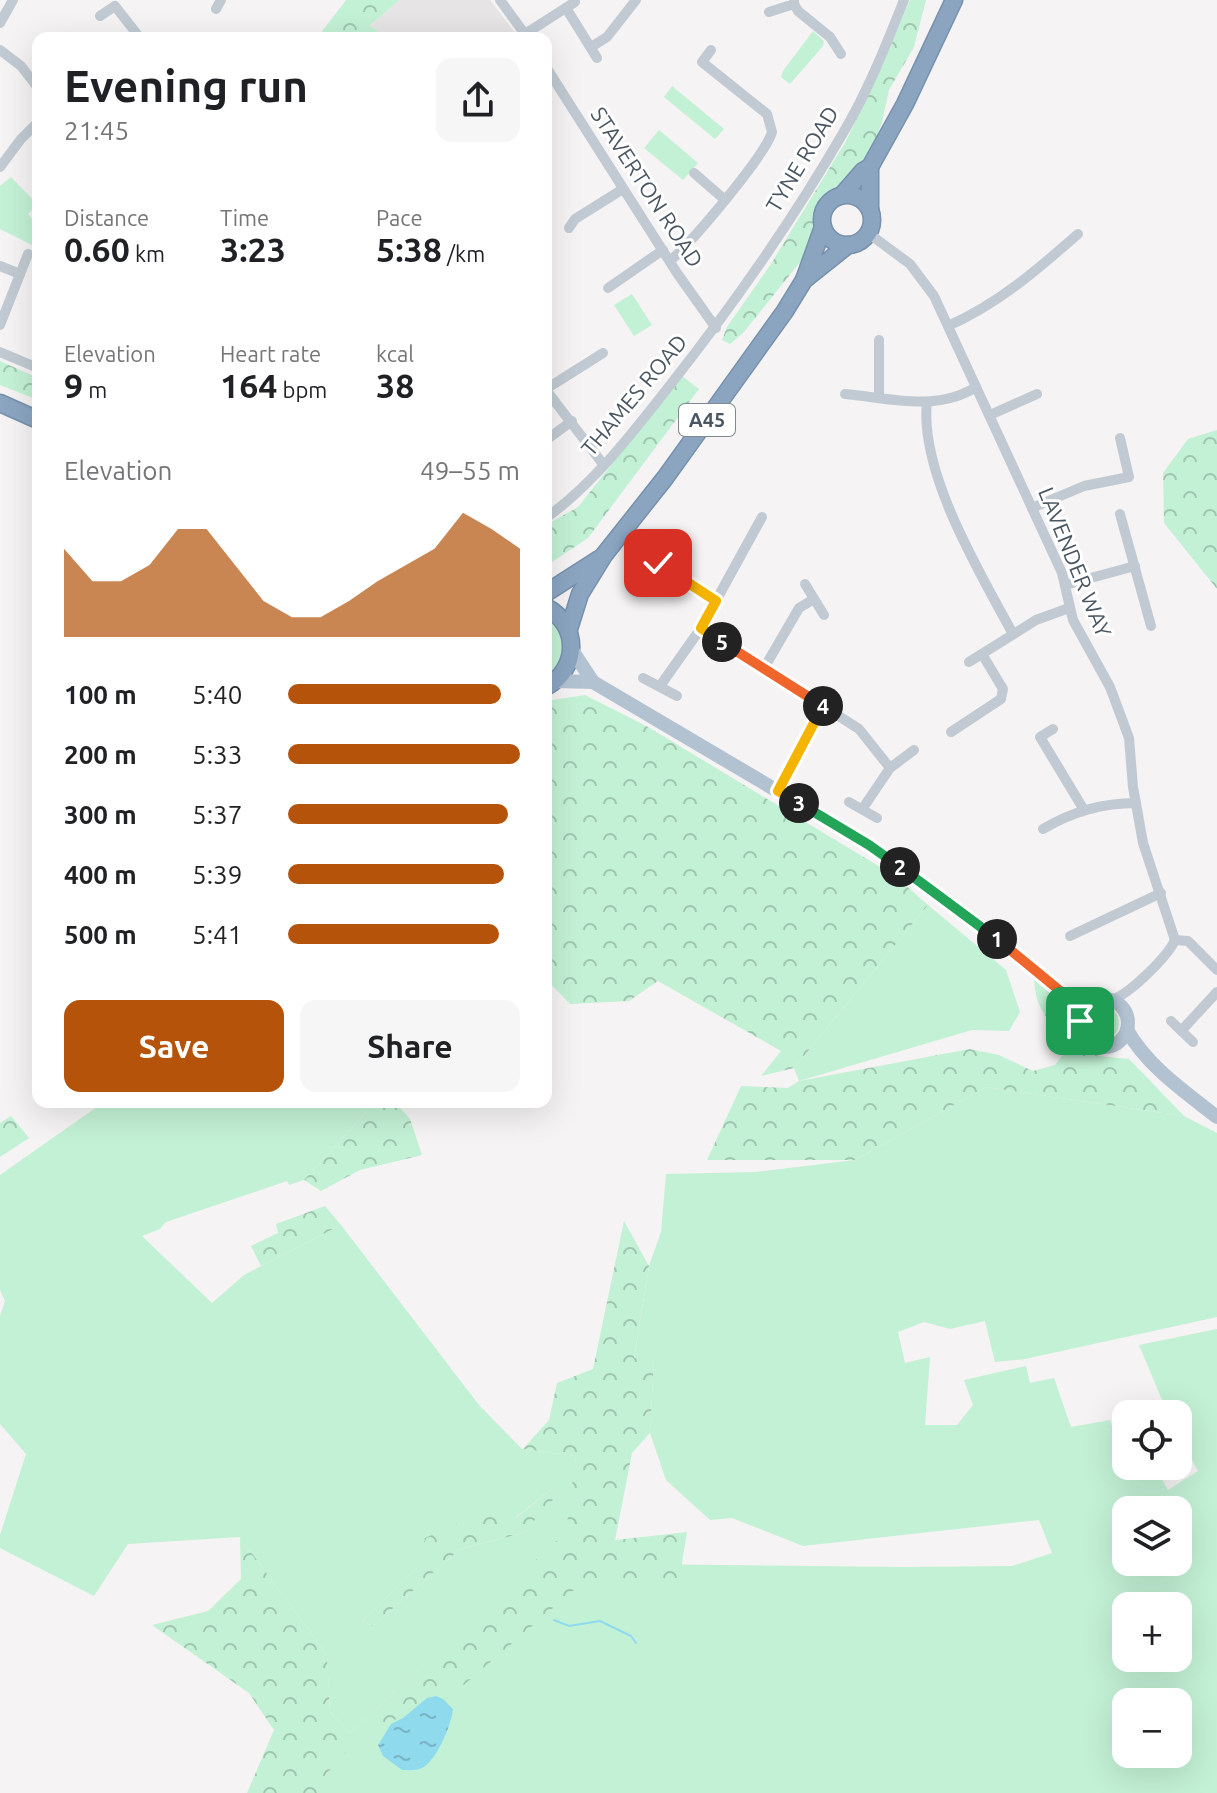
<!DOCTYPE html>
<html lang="en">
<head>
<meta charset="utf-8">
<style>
	:root { --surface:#fff; --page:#f6f6f6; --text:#202124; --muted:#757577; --accent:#b45309 }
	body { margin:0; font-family:Ubuntu,sans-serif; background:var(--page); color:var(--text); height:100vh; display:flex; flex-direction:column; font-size:30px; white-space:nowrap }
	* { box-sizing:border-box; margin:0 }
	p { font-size:26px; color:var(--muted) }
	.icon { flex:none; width:44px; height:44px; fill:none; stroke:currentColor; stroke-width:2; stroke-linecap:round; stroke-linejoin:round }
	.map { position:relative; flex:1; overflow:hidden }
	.details { position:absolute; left:32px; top:32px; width:520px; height:1076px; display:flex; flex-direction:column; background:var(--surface); border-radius:16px; box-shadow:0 8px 32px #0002 }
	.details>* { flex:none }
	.tools { position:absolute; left:1112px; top:1400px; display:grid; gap:16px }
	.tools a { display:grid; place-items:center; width:80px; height:80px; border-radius:16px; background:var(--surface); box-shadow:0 8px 32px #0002; font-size:40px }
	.pin { position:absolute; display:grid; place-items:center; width:68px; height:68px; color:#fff; margin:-34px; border-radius:16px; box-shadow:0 4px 12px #0006 }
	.km { position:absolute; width:40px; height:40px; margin:-20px; border-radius:50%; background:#222; color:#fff; font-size:22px; line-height:40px; text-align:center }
	.round { display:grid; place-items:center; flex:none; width:84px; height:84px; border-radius:16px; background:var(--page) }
	.head { display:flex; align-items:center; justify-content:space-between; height:136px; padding:0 32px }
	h1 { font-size:44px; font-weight:700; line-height:60px }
	.figures { display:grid; grid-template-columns:repeat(3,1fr); gap:12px; height:136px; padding:8px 32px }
	.figures div { display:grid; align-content:center }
	.figures b { font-size:34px; font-weight:700 }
	.figures small { font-size:22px; font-weight:400 }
	.figures p { font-size:22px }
	.chart { height:224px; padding:16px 32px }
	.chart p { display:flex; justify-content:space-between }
	.chart svg { width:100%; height:144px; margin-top:8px; fill:var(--accent); opacity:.7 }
	.action { display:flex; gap:16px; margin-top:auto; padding:16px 32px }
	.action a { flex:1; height:92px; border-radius:16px; background:var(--accent); color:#fff; font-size:32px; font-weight:700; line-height:92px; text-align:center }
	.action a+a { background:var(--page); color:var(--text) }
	ul { padding:0 32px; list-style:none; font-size:26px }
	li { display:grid; grid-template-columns:128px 96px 1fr; align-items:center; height:60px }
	li i { height:20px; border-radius:10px; background:var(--accent) }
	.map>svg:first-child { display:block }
</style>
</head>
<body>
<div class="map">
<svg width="1217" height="1793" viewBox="0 0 1217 1793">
	<defs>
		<pattern id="forest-crowns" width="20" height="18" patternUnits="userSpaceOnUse" patternTransform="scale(2)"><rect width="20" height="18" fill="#c3f1d5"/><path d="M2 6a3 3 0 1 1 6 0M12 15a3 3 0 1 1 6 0" fill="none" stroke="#a0c6b0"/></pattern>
		<pattern id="water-ripples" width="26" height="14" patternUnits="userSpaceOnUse" patternTransform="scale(2)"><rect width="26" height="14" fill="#90daee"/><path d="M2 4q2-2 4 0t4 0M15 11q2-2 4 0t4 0" fill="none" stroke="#78b4c4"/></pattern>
	</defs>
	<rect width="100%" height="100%" fill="#f5f3f3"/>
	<!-- education -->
	<path fill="#e6e4e5" d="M400,0h90l29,38h-164z"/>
	<!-- grass -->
	<g fill="#c3f1d5" fill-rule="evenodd">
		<path d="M813,31l11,10 -1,5 -33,38 -9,-7 2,-6z"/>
		<path d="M672,86l52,43 -9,10 -51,-42z"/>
		<path d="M659,130l39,33 -15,17 -39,-32z"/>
		<path d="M11,177l27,28 -10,9 10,12v22l-38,-19v-43z"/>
		<path d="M632,294l20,31 -18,11 -20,-31z"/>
		<path d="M546,613c22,16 26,49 0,64z"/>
		<path d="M928,905l78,65 14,42 -11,19 -37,-1 -173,51 -5,-13z"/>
		<circle cx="1103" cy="1023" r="16"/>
		<path d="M986,1087l198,29 33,17v184l-192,42 -30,3 -10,-41 -35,8 -26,-7 -26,10 7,31 25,-6 -5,68h32l16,-20 -9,-25 62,-14 4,17 24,-5 17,49 39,-7 20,57 24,-11 14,24 30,-19 -20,-37v-20h-10l-29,-69 78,-16v464h-945l100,-66 203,-169 60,6 269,3 108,-1 40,-13 -13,-33 -236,26 -71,-28 -22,2 -44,-40 -16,-47 4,-74h-20l15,-93 12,-34 5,-58 90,-2 99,-12zM1126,1510h52v52h-52zM1126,1606h52v52h-52zM1126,1702h52v52h-52z"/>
		<path d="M104,1102h271l-71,78 -15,5 -2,-4 -121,41 -6,7 -18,7 70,67 32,-28 97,-50 138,180 43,44 54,7 -9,76 -217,201 -20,-21 -3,-57 -87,-118 -112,7 -34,52 -94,-48v-13l26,-81 -26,-30v-108l5,-15 -5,-11v-115zM554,1487l-31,46 -63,16 -87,77 -11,-5 57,-55 96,-48z"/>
	</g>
	<!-- forest -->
	<g fill="url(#forest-crowns)">
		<path d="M346,0h54l-31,26 8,4 3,8h-63z"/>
		<path d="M910,0h16l-12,47 -25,43 -7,32 -12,34 -7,10 -20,13 -23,37 1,20 -77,96 -14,12 -8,-4 5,-13 44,-63 75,-123 36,-75z"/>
		<path d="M0,361l38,17v22l-38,-15z"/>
		<path d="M682,376l17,13 -111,149 -42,28v-41l32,-18z"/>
		<path d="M1217,430v159l-53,-66 -1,-50 25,-34z"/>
		<path d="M585,695l63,32 247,149 33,29 -134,163 -33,8 20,-25 -123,-70 -29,20 -59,3 -24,-25v-278z"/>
		<path d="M1034,977l30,24 13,37 22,18 30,3 55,57 -198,-29 -131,73h-148l34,-74 47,2 11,-7 171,-32 29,6 34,16 22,-6 16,-21c-22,-23 -36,-33 -37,-67z"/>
		<path d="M375,1102h20l15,17 12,36 -62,15 -39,21 -17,-11z"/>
		<path d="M11,1116l18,22 -29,19v-34z"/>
		<path d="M325,1206l16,19 -80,41 -10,-20 27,-13 -2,-9z"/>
		<path d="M624,1221l25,45 -15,92 20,1 -4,74 -18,20 -17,87 72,-8 -8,49 -96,1 -132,114 -86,36 -38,41 -8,20h-72l27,-63 -25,-37 -97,-68 56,-14 33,-32 -1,-42 87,118 3,57 20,21 216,-201 10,-76 -53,-7 26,-29 8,-37 36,-14z"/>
		<path d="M554,1487l5,6 -36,40 -63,16 -87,77 -11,-5 57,-55 6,-28 70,-32 21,12z"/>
	</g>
	<!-- water -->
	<path fill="url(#water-ripples)" d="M436,1696l7,3 10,10c-1,15 -17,53 -31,59 -6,3 -13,2 -20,2l-19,-14 -5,-11 13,-21 12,-6 24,-20z"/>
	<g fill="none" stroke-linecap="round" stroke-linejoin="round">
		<!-- stream -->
		<path stroke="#90daee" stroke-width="2" d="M554,1620l15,6 31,-5 31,15 5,7"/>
		<defs>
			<g id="highway">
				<circle cx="847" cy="220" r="25"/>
				<path d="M842,195l21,-24 7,-4 35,-63 49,-104"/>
				<path d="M870,209v-42"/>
				<path d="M804,280l44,-35"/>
				<path d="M0,403l38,17"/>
				<path d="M546,593l53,-34"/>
				<path d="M546,607c34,18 33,62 0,80"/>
				<path d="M569,629l11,-35 24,-39 61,-77 120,-167 19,-31 19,-53"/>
			</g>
		</defs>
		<!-- highway casing -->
		<use href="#highway" stroke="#7690ad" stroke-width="19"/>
		<!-- minor -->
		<g stroke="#c1cad2" stroke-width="10">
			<path d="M500,0l27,37"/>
			<path d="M794,4l4,7 32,26 11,17"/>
			<path d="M566,8l31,50"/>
			<path d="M216,9l5,-9"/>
			<path d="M769,12l25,-8v-4"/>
			<path d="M100,16l15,-10 25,32"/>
			<path d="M0,23l13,-23"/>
			<path d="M525,34l50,-32"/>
			<path d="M591,47l16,-10 29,-37"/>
			<path d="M0,50l21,16 17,22"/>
			<path d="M546,67l131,206 39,55"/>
			<path d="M0,167l21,-28 17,-17"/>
			<path d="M694,173l30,26"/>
			<path d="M569,228l6,-9 48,-30"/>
			<path d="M868,233l42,31 24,32 128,277 11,47 37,67 19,51 4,49 10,56 32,97"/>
			<path d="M670,261c21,-18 95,-105 102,-129l-5,-18 -65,-52 9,-12"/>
			<path d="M0,266l20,8"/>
			<path d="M608,288l55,-38"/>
			<path d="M0,325l28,-71"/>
			<path d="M948,326c50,-22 89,-56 130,-92"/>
			<path d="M879,340v57"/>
			<path d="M0,352l38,16"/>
			<path d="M546,389l57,-36"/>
			<path d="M546,390l57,74"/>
			<path d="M845,394c44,4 92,18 131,-7"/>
			<path d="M927,402c-8,70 53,171 86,232"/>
			<path d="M990,415l47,-21"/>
			<path d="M546,440l26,-19"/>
			<path d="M1032,508l52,-22 45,-9 -9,-39"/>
			<path d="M1120,514l31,112"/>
			<path d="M546,518c47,-34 85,-83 121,-129 64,-81 124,-166 176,-256 25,-42 43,-88 61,-133"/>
			<path d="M658,563l58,38"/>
			<path d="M805,584l19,31"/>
			<path d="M1065,585l70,-19"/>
			<path d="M701,628l158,101 31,39"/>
			<path d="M969,662l67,-42 33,-12"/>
			<path d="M763,670l36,-62 15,-9"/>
			<path d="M643,678l34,18"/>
			<path d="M660,686l41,-58 61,-111"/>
			<path d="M1053,729l-13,8 44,73"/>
			<path d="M951,732l50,-33 2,-10 -21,-35"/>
			<path d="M778,791l45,-85"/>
			<path d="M849,802l28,16"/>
			<path d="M863,808l27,-40 24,-18"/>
			<path d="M1043,829c30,-18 59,-26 93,-26"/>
			<path d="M1070,936l91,-43"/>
			<path d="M1175,940l13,1 29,29"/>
			<path d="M1111,1000c18,-5 57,-44 64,-60"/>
			<path d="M1171,1021l22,21"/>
			<path d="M1182,1030l35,-38"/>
		</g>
		<!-- major -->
		<g stroke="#b3c2d1" stroke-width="14">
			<path d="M572,650l21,32 276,163 115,83 86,71 11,16"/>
			<path d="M556,681l37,1"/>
			<circle cx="1104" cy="1023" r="24"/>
			<path d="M1127,1030c20,36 58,62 90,87"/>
		</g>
		<!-- highway -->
		<use href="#highway" stroke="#8ba5c1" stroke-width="16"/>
	</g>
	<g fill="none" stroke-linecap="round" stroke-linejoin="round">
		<defs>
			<path id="split-1" d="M997,939l73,60 10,13v9"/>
			<path id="split-2" d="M900,867l97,72"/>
			<path id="split-3" d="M799,803l70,42 31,22"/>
			<path id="split-4" d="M799,803l-21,-12 45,-85"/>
			<path id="split-5" d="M722,642l101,64"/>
			<path id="split-6" d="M658,563l58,38 -15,27 21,14"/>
		</defs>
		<!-- split-1 casing -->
		<use href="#split-1" stroke="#fff" stroke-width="16"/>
		<!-- split-2 casing -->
		<use href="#split-2" stroke="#fff" stroke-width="16"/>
		<!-- split-3 casing -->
		<use href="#split-3" stroke="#fff" stroke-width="16"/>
		<!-- split-4 casing -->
		<use href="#split-4" stroke="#fff" stroke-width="16"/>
		<!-- split-5 casing -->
		<use href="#split-5" stroke="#fff" stroke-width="16"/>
		<!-- split-6 casing -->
		<use href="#split-6" stroke="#fff" stroke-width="16"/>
		<!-- split-1 -->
		<use href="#split-1" stroke="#f0652b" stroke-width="10"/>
		<!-- split-2 -->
		<use href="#split-2" stroke="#22a559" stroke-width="10"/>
		<!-- split-3 -->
		<use href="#split-3" stroke="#22a559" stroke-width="10"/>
		<!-- split-4 -->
		<use href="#split-4" stroke="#f5b400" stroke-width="10"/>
		<!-- split-5 -->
		<use href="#split-5" stroke="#f0652b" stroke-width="10"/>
		<!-- split-6 -->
		<use href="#split-6" stroke="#f5b400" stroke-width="10"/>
	</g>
	<g text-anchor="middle" stroke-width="6" stroke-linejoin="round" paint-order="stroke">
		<!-- shield labels -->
		<rect fill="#fff" stroke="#808990" stroke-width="2" x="679" y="404" width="56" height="32" rx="6"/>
		<g font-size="20" font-weight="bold" fill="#4a5661">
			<text x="707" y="427">A45</text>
		</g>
		<!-- street labels -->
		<g font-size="22" fill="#4a5661" stroke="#fff">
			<text transform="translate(802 159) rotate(-59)" y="8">TYNE ROAD</text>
			<text transform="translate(647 187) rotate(57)" y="8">STAVERTON ROAD</text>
			<text transform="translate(634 395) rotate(-50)" y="8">THAMES ROAD</text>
			<text transform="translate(1075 562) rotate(68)" y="8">LAVENDER WAY</text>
		</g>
	</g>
</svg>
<div class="tools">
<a><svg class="icon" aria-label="locate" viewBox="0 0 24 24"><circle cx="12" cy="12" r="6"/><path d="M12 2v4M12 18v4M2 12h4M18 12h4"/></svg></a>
<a><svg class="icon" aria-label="layers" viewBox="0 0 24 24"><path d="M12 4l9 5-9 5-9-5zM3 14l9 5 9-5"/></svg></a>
<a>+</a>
<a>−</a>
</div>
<div class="pin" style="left:1080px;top:1021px;background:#1e9e55"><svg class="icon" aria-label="arrive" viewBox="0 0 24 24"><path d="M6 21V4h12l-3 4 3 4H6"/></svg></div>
<div class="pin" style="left:658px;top:563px;background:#d93025"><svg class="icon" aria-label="check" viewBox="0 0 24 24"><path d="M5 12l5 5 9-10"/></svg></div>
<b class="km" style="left:997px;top:939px">1</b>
<b class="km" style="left:900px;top:867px">2</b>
<b class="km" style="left:799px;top:803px">3</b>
<b class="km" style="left:823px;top:706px">4</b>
<b class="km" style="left:722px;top:642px">5</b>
<section class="details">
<div class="head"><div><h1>Evening run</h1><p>21:45</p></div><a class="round"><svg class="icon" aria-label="share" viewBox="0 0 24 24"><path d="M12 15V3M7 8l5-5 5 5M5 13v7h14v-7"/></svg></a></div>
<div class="figures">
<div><p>Distance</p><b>0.60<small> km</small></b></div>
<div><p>Time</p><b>3:23</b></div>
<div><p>Pace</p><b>5:38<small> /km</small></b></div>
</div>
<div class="figures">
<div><p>Elevation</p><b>9<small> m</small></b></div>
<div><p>Heart rate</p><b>164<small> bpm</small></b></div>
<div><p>kcal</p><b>38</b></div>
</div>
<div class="chart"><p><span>Elevation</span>49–55 m</p>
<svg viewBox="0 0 160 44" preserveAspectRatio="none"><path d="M0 44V17L10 27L20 27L30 22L40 11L50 11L60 22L70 33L80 38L90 38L100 33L110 27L120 22L130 17L140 6L150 11L160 17V44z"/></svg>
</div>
<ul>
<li><b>100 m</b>5:40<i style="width:92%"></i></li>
<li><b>200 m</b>5:33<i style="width:100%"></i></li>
<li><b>300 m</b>5:37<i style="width:95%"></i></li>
<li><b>400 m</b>5:39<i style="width:93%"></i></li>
<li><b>500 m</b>5:41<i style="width:91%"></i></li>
</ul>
<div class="action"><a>Save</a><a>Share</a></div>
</section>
</div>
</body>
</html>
